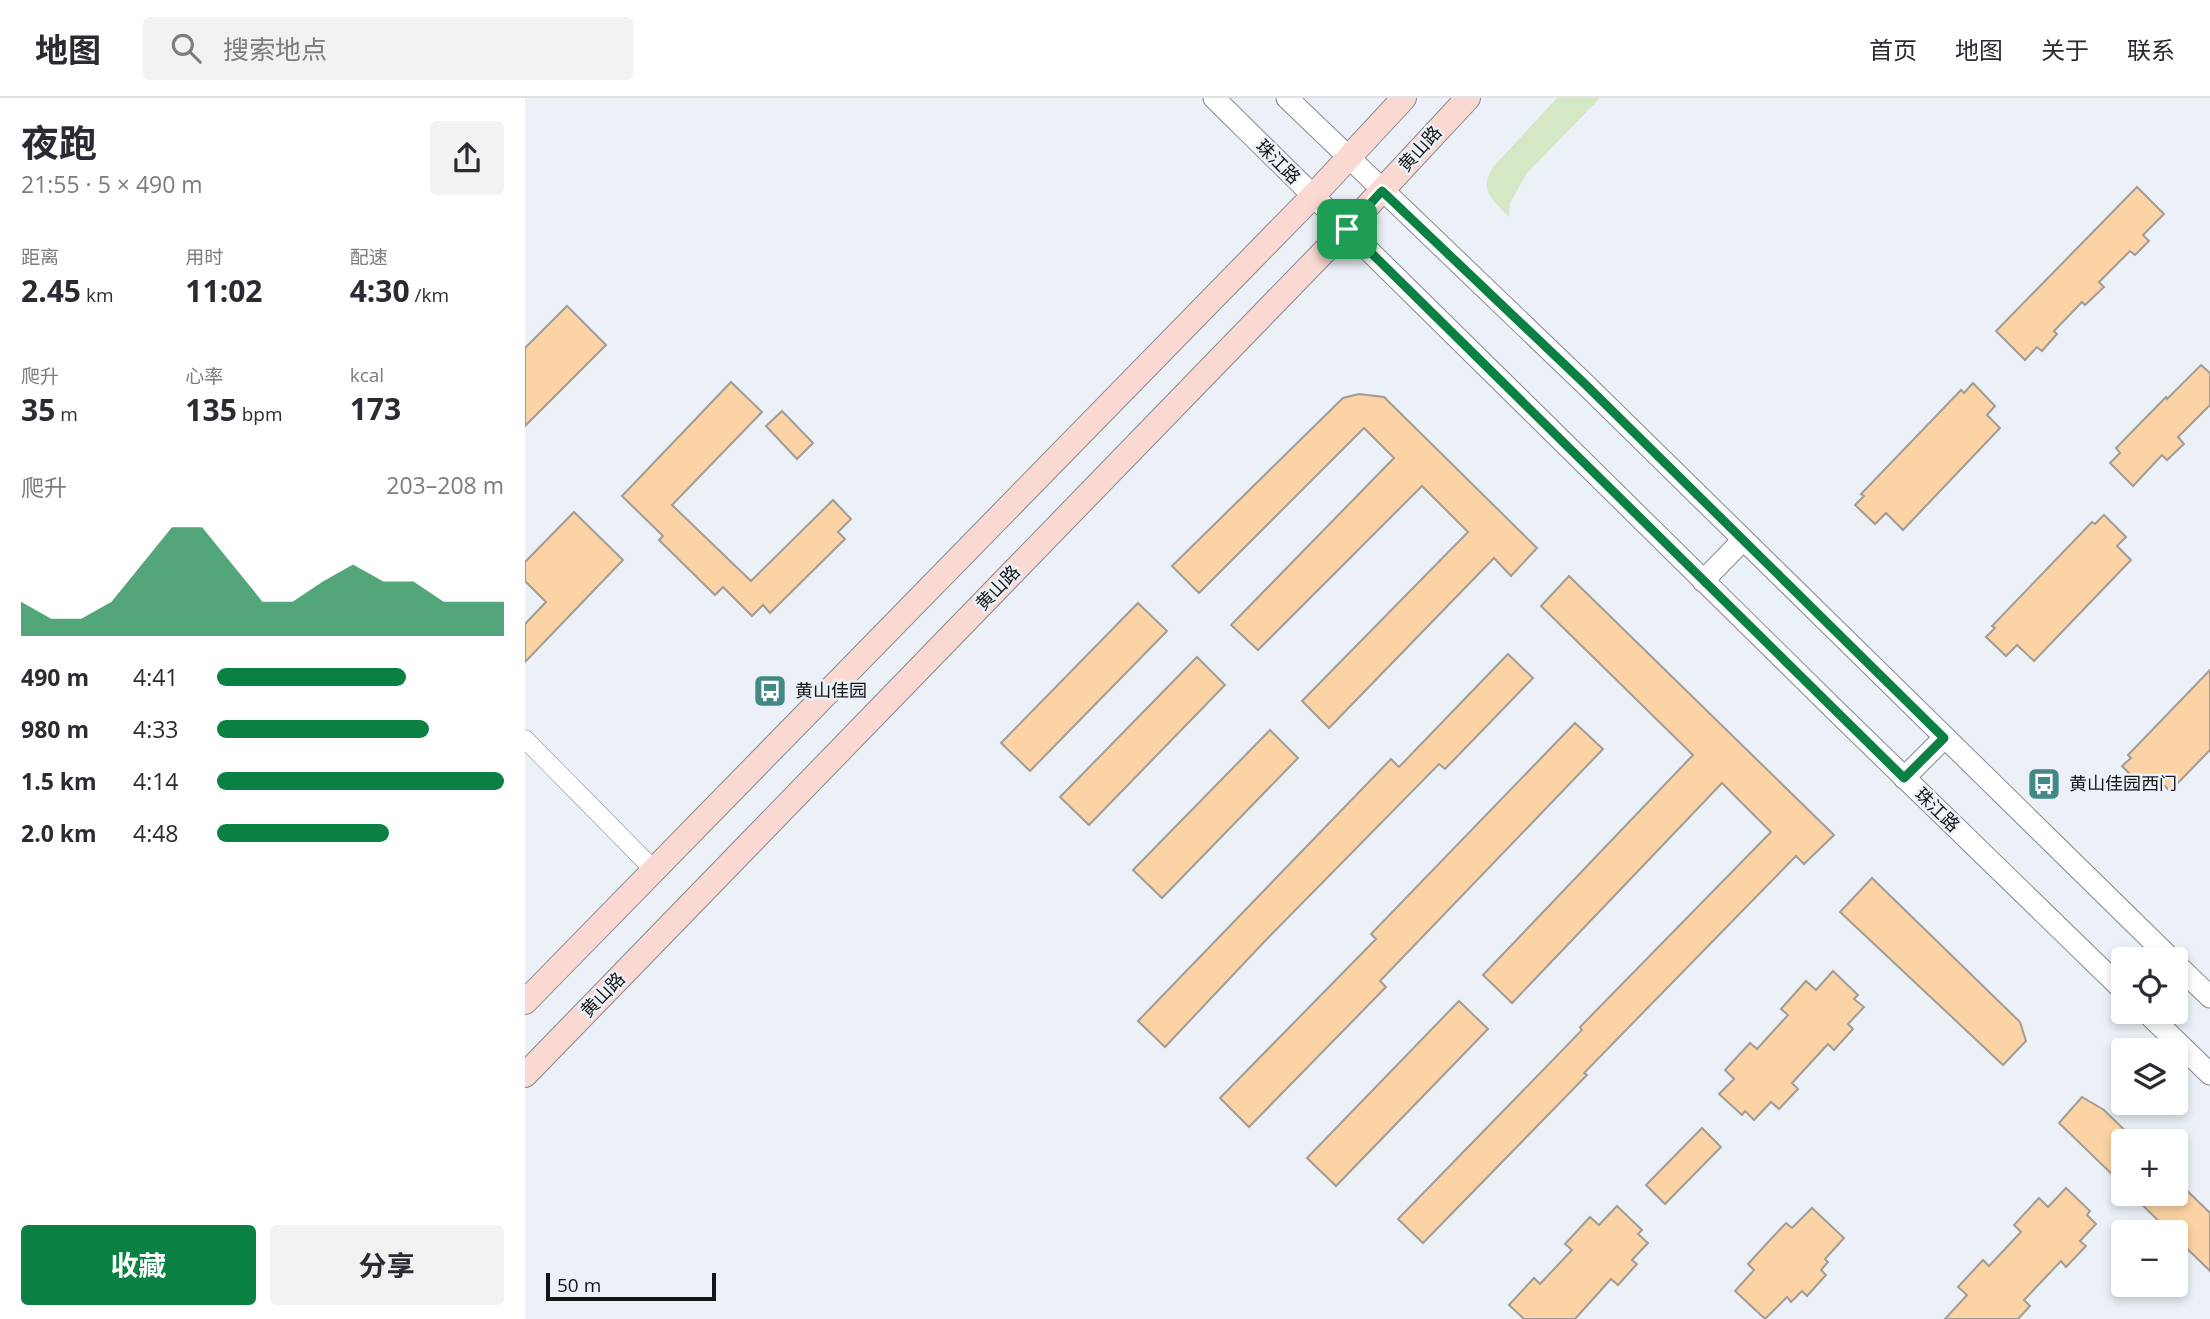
<!DOCTYPE html>
<html lang="zh">
<head>
<meta charset="utf-8">
<style>
	:root { --surface:#fff; --page:#f2f2f3; --text:#2b2b33; --muted:#7c7c81; --line:#e1e1e2; --accent:#0b8043 }
	body { margin:0; font-family:"Open Sans","Noto Sans SC",sans-serif; background:var(--page); color:var(--text); height:100vh; display:flex; flex-direction:column; font-size:26px; white-space:nowrap }
	* { box-sizing:border-box; margin:0 }
	p { font-size:23px; color:var(--muted) }
	.icon { flex:none; width:38px; height:38px; fill:none; stroke:currentColor; stroke-width:2; stroke-linecap:round; stroke-linejoin:round }
	.map { position:relative; flex:1; overflow:hidden }
	.panel { display:flex; flex-direction:column; background:var(--surface); width:525px }
	.panel>* { flex:none }
	.fabs { position:absolute; left:1586px; top:849px; display:grid; gap:14px }
	.fabs a { display:grid; place-items:center; width:77px; height:77px; border-radius:7px; background:var(--surface); box-shadow:0 4px 10px #0003; font-size:35px }
	.scale { position:absolute; left:21px; bottom:18px; width:170px; box-sizing:border-box; padding-left:7px; border:4px solid #131517; border-top:0; font-size:19px; line-height:24px; white-space:nowrap; color:#131517; -webkit-text-stroke:5px #ebf1f6; paint-order:stroke }
	.pin { position:absolute; display:grid; place-items:center; width:60px; height:60px; color:#fff; margin:-30px; border-radius:14px; box-shadow:0 4px 10px #0006 }
	.round { display:grid; place-items:center; flex:none; width:74px; height:74px; border-radius:7px; background:var(--page) }
	.overview { display:flex; align-items:center; justify-content:space-between; height:119px; padding:0 21px }
	h1 { font-size:38px; font-weight:700; line-height:52px }
	.stats { display:grid; grid-template-columns:repeat(3,1fr); gap:10px; height:119px; padding:7px 21px }
	.stats div { display:grid; align-content:center }
	.stats b { font-size:30px; font-weight:700 }
	.stats small { font-size:19px; font-weight:400 }
	.stats p { font-size:19px }
	.chart { height:196px; padding:14px 21px }
	.chart p { display:flex; justify-content:space-between }
	.chart svg { width:100%; height:126px; margin-top:7px; fill:var(--accent); opacity:.7 }
	.primary-button { display:flex; gap:14px; margin-top:auto; padding:14px 21px }
	.primary-button a { flex:1; height:80px; border-radius:7px; background:var(--accent); color:#fff; font-size:28px; font-weight:700; line-height:80px; text-align:center }
	.primary-button a+a { background:var(--page); color:var(--text) }
	ul { padding:0 21px; list-style:none; font-size:23px }
	li { display:grid; grid-template-columns:112px 84px 1fr; align-items:center; height:52px }
	li i { height:18px; border-radius:9px; background:var(--accent) }
	header { display:flex; align-items:center; gap:42px; box-sizing:border-box; height:98px; padding:0 35px; background:var(--surface); border-bottom:2px solid var(--line) }
	header strong { font-size:33px }
	nav { display:flex; gap:38px; margin-inline-start:auto; font-size:24px }
	.search { width:490px; height:63px; background:var(--page); display:flex; align-items:center; gap:18px; box-sizing:border-box; padding:0 24px; border-radius:7px; color:var(--muted); font-size:26px }
	main { display:flex; flex:1; min-height:0 }
	.map>svg:first-child { display:block }
</style>
</head>
<body>
<header>
<strong>地图</strong>
<div class="search"><svg class="icon" aria-label="search" viewBox="0 0 24 24"><circle cx="10" cy="10" r="6"/><path d="M15 15l6 6"/></svg>搜索地点</div>
<nav><a>首页</a><a>地图</a><a>关于</a><a>联系</a></nav>
</header>
<main>
<section class="panel">
<div class="overview"><div><h1>夜跑</h1><p>21:55 · 5 × 490 m</p></div><a class="round"><svg class="icon" aria-label="share" viewBox="0 0 24 24"><path d="M12 15V3M7 8l5-5 5 5M5 13v7h14v-7"/></svg></a></div>
<div class="stats">
<div><p>距离</p><b>2.45<small> km</small></b></div>
<div><p>用时</p><b>11:02</b></div>
<div><p>配速</p><b>4:30<small> /km</small></b></div>
</div>
<div class="stats">
<div><p>爬升</p><b>35<small> m</small></b></div>
<div><p>心率</p><b>135<small> bpm</small></b></div>
<div><p>kcal</p><b>173</b></div>
</div>
<div class="chart"><p><span>爬升</span>203–208 m</p>
<svg viewBox="0 0 160 44" preserveAspectRatio="none"><path d="M0 44V32L10 38L20 38L30 32L40 19L50 6L60 6L70 19L80 32L90 32L100 25L110 19L120 25L130 25L140 32L150 32L160 32V44z"/></svg>
</div>
<ul>
<li><b>490 m</b>4:41<i style="width:66%"></i></li>
<li><b>980 m</b>4:33<i style="width:74%"></i></li>
<li><b>1.5 km</b>4:14<i style="width:100%"></i></li>
<li><b>2.0 km</b>4:48<i style="width:60%"></i></li>
</ul>
<div class="primary-button"><a>收藏</a><a>分享</a></div>
</section>
<div class="map">
<svg width="1685" height="1221" viewBox="0 0 1685 1221">
	<rect width="100%" height="100%" fill="#ebf1f6"/>
	<!-- green -->
	<path fill="#d6e7c6" d="M1032,0h43l-73,75 -17,30 -1,14c-16,-18 -31,-25 -16,-50z"/>
	<!-- building -->
	<g fill="#fcd3a4" stroke="#a19c97" stroke-width="2">
		<path d="M1612,89l27,27 -21,21 6,6 -14,14 -5,-4 -31,31 5,5 -19,18 -3,-3 -28,29 3,3 -15,17 -5,-4 -12,13 -29,-29z"/>
		<path d="M42,208l39,39 -81,81v-78z"/>
		<path d="M1676,267l9,8v32l-32,32 6,7 -17,16 -5,-5 -29,31 -23,-23 10,-10 -4,-5 50,-51 1,2z"/>
		<path d="M206,284l31,30 -90,93 79,76 82,-81 18,19 -13,13 7,7 -75,74 -7,-8 -11,11 -29,-29 -8,8 -56,-55 4,-4 -41,-40z"/>
		<path d="M1448,285l22,23 -8,9 13,13 -97,102 -17,-17 -11,11 -20,-19 9,-9 -3,-2 100,-104 3,3z"/>
		<path d="M834,296l25,3 153,151 -26,28 -17,-18 -165,170 -27,-27 166,-169 -46,-46 -164,164 -27,-25 163,-167 -30,-30 -165,165 -27,-27 171,-168z"/>
		<path d="M257,313l31,32 -16,16 -31,-33z"/>
		<path d="M49,414l49,48 -98,102v-38l21,-22 -21,-21v-19z"/>
		<path d="M1579,417l22,22 -9,9 14,14 -97,101 -17,-16 -11,11 -20,-19 9,-9 -3,-2 100,-104 3,2z"/>
		<path d="M1044,478l265,259 -30,29 -8,-8 -212,217 3,2 -164,168 -25,-24 184,-189 -2,-3 191,-195 -49,-49 -210,220 -29,-28 210,-220 -152,-149z"/>
		<path d="M613,505l29,28 -137,140 -29,-28z"/>
		<path d="M983,556l25,24 -88,91 -6,-5 -175,178 -99,105 -27,-26 253,-262 8,8z"/>
		<path d="M672,559l28,28 -136,140 -29,-28z"/>
		<path d="M1685,572v80l-40,41 -17,-16 -11,11 -20,-20 9,-8 -3,-3z"/>
		<path d="M1050,625l28,26 -223,232 6,6 -137,140 -29,-29 156,-159 -5,-5z"/>
		<path d="M745,632l28,28 -136,140 -29,-28z"/>
		<path d="M1347,780l148,144 6,19 -23,24 -163,-153z"/>
		<path d="M1308,873l25,24 -4,4 10,8 -16,17 5,5 -19,21 -6,-6 -36,39 6,6 -19,20 -8,-7 -17,18 -9,-9 -3,4 -23,-21 15,-15 -9,-9 25,-27 7,6 31,-34 -7,-6 25,-28 10,9z"/>
		<path d="M934,903l29,28 -152,157 -29,-28z"/>
		<path d="M1557,999l22,13 32,31h-13v44l-64,-62z"/>
		<path d="M1177,1030l19,19 -56,57 -19,-19z"/>
		<path d="M1650,1081l35,34v58l-35,-34v-5h-5l-39,-38h44z"/>
		<path d="M1541,1090l24,23 -3,4 9,9 -16,17 6,5 -20,21 -5,-6 -37,39 6,6 -12,13h-73l22,-24 -9,-8 25,-27 6,6 32,-34 -7,-7 25,-27 9,9z"/>
		<path d="M1092,1108l25,24 -4,4 10,9 -16,17 5,4 -19,21 -7,-6 -36,40h-51l-15,-14 25,-27 6,6 32,-34 -7,-6 25,-27 9,8z"/>
		<path d="M1287,1110l32,30 -19,21 3,3 -7,8 5,5 -19,21 -5,-5 -11,11 -4,-5 -22,22 -30,-28 19,-21 -6,-6 22,-24 16,-17 6,5z"/>
	</g>
	<g fill="none" stroke-linecap="round" stroke-linejoin="round">
		<defs>
			<path id="minor" d="M0,641l129,131"/>
			<g id="tertiary">
				<path d="M689,0l622,613 287,279"/>
				<path d="M762,0l299,287 585,574"/>
				<path d="M1178,483l40,-41"/>
				<path d="M1379,680l40,-40"/>
				<path d="M1650,865l35,34"/>
				<path d="M1621,914l64,62"/>
			</g>
			<g id="secondary">
				<path d="M0,904l788,-806 91,-98"/>
				<path d="M0,977l822,-847 121,-130"/>
			</g>
		</defs>
		<!-- minor casing -->
		<use href="#minor" stroke="#858a8f" stroke-width="19"/>
		<!-- tertiary casing -->
		<use href="#tertiary" stroke="#858a8f" stroke-width="23"/>
		<!-- secondary casing -->
		<use href="#secondary" stroke="#858a8f" stroke-width="26"/>
		<!-- minor -->
		<use href="#minor" stroke="#fff" stroke-width="18"/>
		<!-- tertiary -->
		<use href="#tertiary" stroke="#fff" stroke-width="21"/>
		<!-- secondary -->
		<use href="#secondary" stroke="#fad9d3" stroke-width="24"/>
	</g>
	<g fill="none" stroke-linecap="round" stroke-linejoin="round">
		<defs>
			<path id="route" d="M857,93l204,194 358,353 -40,40 -557,-549z"/>
		</defs>
		<!-- route casing -->
		<use href="#route" stroke="#fff" stroke-width="14"/>
		<!-- route -->
		<use href="#route" stroke="#0b8043" stroke-width="9"/>
	</g>
	<!-- icons -->
	<defs>
		<symbol id="bus-square" viewBox="-11 -11 22 22"><rect x="-9" y="-9" width="18" height="18" rx="4" fill="#428985" stroke="#ebf1f6"/><path d="M-5-6H5V4H4V6H2V4H-2V6H-4V4H-5ZM-3.5-4V0h7V-4ZM-3.5 1.2v1.5H-2V1.2ZM2 1.2v1.5H3.5V1.2Z" fill="#fff"/></symbol>
	</defs>
	<g fill-rule="evenodd">
		<use href="#bus-square" x="226" y="574" width="38" height="38"/>
		<use href="#bus-square" x="1500" y="667" width="38" height="38"/>
	</g>
	<g text-anchor="middle" stroke-width="5" stroke-linejoin="round" paint-order="stroke">
		<!-- street labels -->
		<g font-size="18" fill="#131517" stroke="#ebf1f6">
			<text transform="translate(895 51) rotate(-48)" y="6">黄山路</text>
			<text transform="translate(753 64) rotate(45)" y="6">珠江路</text>
			<text transform="translate(473 490) rotate(-46)" y="6">黄山路</text>
			<text transform="translate(1412 712) rotate(44)" y="6">珠江路</text>
			<text transform="translate(78 897) rotate(-46)" y="6">黄山路</text>
		</g>
		<!-- poi labels -->
		<g font-size="18" fill="#131517" stroke="#ebf1f6" text-anchor="start">
			<text x="270" y="599">黄山佳园</text>
			<text x="1544" y="692">黄山佳园西门</text>
		</g>
	</g>
</svg>
<div class="fabs">
<a><svg class="icon" aria-label="locate" viewBox="0 0 24 24"><circle cx="12" cy="12" r="6"/><path d="M12 2v4M12 18v4M2 12h4M18 12h4"/></svg></a>
<a><svg class="icon" aria-label="layers" viewBox="0 0 24 24"><path d="M12 4l9 5-9 5-9-5zM3 14l9 5 9-5"/></svg></a>
<a>+</a>
<a>−</a>
</div>
<div class="scale">50 m</div>
<div class="pin" style="left:822px;top:131px;background:#1e9e55"><svg class="icon" aria-label="arrive" viewBox="0 0 24 24"><path d="M6 21V4h12l-3 4 3 4H6"/></svg></div>
</div>
</main>
</body>
</html>
